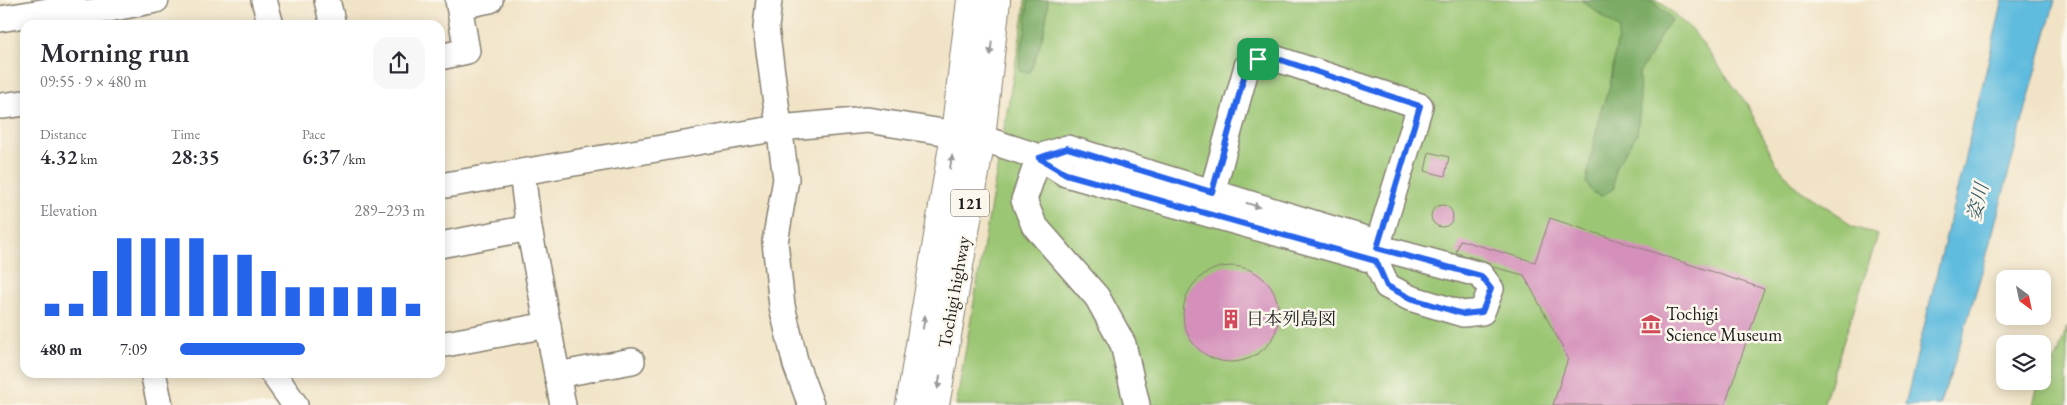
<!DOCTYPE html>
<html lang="en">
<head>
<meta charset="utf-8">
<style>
	:root { --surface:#fff; --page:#f7f7f7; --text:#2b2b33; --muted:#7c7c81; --accent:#2563eb }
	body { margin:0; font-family:"EB Garamond","Noto Serif JP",serif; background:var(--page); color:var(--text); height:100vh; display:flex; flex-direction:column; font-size:19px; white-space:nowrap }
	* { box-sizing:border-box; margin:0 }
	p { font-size:16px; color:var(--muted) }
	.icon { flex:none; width:28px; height:28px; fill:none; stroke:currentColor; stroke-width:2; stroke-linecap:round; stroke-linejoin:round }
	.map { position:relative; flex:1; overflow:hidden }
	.drawer { position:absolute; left:20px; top:20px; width:425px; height:358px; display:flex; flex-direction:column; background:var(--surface); border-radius:15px; box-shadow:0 2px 12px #0003 }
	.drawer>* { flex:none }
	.needle { width:32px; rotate:147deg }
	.buttons { position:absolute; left:1996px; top:270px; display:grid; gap:10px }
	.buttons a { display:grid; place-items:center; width:55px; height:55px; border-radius:10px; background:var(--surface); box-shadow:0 2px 12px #0003; font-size:25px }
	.pin { position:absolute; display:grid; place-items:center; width:42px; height:42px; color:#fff; margin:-21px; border-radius:10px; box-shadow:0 2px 8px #0006 }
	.round { display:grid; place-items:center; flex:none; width:52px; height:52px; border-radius:15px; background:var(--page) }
	.summary { display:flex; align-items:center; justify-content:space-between; height:85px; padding:0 20px }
	h1 { font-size:28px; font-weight:600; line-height:38px }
	.metrics { display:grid; grid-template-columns:repeat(3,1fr); gap:8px; height:85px; padding:5px 20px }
	.metrics div { display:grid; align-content:center }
	.metrics b { font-size:21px; font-weight:600 }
	.metrics small { font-size:14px; font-weight:400 }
	.metrics p { font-size:14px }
	.chart { height:140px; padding:10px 20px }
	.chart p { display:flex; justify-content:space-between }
	.chart svg { width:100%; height:90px; margin-top:5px; stroke:var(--accent); stroke-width:6 }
	ul { padding:0 20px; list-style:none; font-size:16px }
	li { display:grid; grid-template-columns:80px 60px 1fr; align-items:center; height:38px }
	li i { height:12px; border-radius:6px; background:var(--accent) }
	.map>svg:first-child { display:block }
</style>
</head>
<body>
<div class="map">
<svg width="2067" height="405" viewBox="0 0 2067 405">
	<rect width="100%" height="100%" fill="#fbf7ec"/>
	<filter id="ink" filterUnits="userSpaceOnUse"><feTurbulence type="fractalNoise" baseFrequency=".02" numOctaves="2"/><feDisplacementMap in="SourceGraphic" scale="10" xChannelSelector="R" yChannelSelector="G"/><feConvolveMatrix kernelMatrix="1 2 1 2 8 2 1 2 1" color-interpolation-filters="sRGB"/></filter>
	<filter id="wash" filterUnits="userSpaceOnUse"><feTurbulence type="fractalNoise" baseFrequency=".0096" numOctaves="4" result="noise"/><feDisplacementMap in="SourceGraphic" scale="20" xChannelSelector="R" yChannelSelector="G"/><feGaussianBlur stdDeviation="1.12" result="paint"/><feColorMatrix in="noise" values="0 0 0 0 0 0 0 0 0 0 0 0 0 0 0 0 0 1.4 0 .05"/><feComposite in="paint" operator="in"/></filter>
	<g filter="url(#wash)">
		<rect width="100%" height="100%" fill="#f1e3c6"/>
		<!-- green -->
		<g fill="#9bc673" stroke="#5c7148">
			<path d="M1025,0h633l35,31 54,73 29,59 21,25 45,29 9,9 27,9 -55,170h-867l68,-391z"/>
			<path d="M2067,326v79h-34l6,-24h3l1,-11 14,-12z"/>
		</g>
		<!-- forest -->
		<g fill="#7cab65" stroke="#4c6440">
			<path d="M1028,0h20c0,25 -9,48 -18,72l-11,-1 1,-18 5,-22z"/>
			<path d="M1581,0h70l21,19 -11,15 -11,22 -11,17 1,33 -3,28 -22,34 -1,20 -12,8 -9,-3 -7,-11 14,-69 10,-27 9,-57z"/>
		</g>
		<!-- water -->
		<path fill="#60bcde" stroke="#3e6c7d" d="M2003,0h52l-71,265 -32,106 -13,34h-34z"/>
		<g id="blocks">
			<!-- building -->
			<g fill="#d48fba">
				<path d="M1429,152l20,5 -4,19 -20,-5z"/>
				<circle cx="1442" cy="216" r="11"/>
				<path d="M1550,218l214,71 -39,116h-172l15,-47 -44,-83 -31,-8 -8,-6 -29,-8 4,-13 75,22z"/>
				<circle cx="1231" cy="314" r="48"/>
			</g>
		</g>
	</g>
	<g filter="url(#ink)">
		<use href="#blocks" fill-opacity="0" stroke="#868071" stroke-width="1"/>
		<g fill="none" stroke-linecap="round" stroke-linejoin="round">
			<defs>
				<g id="minor">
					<path d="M72,0v16l84,-16"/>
					<path d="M264,0l7,25"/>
					<path d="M327,0l6,25"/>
					<path d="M769,0l-3,28 20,151 -11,63 7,64 14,59 15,40"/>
					<path d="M460,6l30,-6"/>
					<path d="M0,19l72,-12"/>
					<path d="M440,57l27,-6 -9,-51"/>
					<path d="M2,106l23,-3"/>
					<path d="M1039,157l-15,43 10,25 63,72 26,47 14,61"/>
					<path d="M522,172l7,56 34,177"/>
					<path d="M440,186l339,-58 88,-8 114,18 58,19 27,17 310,87 11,25 23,12 53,16 19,-2 9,-23 -10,-14 -104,-28 -8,-7 -302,-92 -28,9"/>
					<path d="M1212,193l35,-127 11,-7 13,-2 149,49 -43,141"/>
					<path d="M440,245l89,-17"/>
					<path d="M440,345l108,-20"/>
					<path d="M153,372l7,33"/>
					<path d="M272,372l23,33"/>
					<path d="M557,375l75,-14"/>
				</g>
				<g id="highway">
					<path d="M910,405l45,-271 16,-134"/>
					<path d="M935,405l46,-267 15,-138"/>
				</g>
			</defs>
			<!-- minor casing -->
			<use href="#minor" stroke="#868071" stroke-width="28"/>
			<!-- highway casing -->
			<use href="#highway" stroke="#868071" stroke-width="30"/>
			<!-- minor -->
			<use href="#minor" stroke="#fff" stroke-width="25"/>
			<!-- highway -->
			<use href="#highway" stroke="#fff" stroke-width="28"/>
		</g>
		<!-- one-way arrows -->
		<defs><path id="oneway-solid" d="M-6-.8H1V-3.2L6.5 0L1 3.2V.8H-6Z" transform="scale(1.25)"/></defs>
		<g fill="#999">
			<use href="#oneway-solid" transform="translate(991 48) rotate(96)"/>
			<use href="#oneway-solid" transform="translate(951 162) rotate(-81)"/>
			<use href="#oneway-solid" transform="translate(1253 205) rotate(17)"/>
			<use href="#oneway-solid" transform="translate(924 322) rotate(-81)"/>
			<use href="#oneway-solid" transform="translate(939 382) rotate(100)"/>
		</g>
	</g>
	<g fill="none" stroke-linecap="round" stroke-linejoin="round" filter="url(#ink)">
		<defs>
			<path id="route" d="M1272,57l148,49 -43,142 104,28 10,13 -9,23 -19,2 -53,-16 -23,-12 -11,-25 -310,-87 -27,-16 28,-10 145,44 35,-126 11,-7z"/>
		</defs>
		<!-- route casing -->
		<use href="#route" stroke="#fff" stroke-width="10"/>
		<!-- route -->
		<use href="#route" stroke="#2563eb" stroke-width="6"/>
	</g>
	<!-- icons -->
	<defs>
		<symbol id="building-bare" viewBox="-9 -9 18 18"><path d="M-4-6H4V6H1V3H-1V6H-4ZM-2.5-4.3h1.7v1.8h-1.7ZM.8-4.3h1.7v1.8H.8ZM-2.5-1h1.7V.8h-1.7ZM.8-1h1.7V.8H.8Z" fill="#d1495b" stroke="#fbf7ec" stroke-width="2.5" paint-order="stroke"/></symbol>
		<symbol id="museum-bare" viewBox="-9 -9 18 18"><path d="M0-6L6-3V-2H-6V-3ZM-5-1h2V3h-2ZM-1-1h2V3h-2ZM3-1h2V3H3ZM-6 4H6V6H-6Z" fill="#d1495b" stroke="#fbf7ec" stroke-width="2.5" paint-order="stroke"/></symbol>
	</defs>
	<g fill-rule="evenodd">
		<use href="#building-bare" x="1217" y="305" width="28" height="28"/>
		<use href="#museum-bare" x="1637" y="310" width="28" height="28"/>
	</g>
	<g text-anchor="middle" stroke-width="5" stroke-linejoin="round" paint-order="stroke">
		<!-- shield labels -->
		<rect fill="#fbf7ec" stroke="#5f5e5a" stroke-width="1" x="951" y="189.5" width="38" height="27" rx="4"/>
		<g font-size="16" font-weight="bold" fill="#1c1c1c">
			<text x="970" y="209">121</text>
		</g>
		<!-- street labels -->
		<g font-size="18" fill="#1c1c1c" stroke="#fbf7ec">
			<text transform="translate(954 292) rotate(-80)" y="6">Tochigi highway</text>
		</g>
		<!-- poi labels -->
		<g font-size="18" fill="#1c1c1c" stroke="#fbf7ec" text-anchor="start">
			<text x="1666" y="320">Tochigi<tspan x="1666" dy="21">Science Museum</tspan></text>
			<text x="1246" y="325">日本列島図</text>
		</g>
		<!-- water labels -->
		<g font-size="19" font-style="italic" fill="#375c6a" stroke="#fbf7ec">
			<text transform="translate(1977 202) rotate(-76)" y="7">姿川</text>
		</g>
	</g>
</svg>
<div class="buttons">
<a><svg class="needle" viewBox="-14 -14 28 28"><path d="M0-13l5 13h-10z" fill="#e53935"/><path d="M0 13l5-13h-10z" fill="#7c7c81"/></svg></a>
<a><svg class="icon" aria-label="layers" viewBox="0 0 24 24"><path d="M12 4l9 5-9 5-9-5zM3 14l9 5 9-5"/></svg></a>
</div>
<div class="pin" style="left:1258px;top:59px;background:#1e9e55"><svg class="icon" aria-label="arrive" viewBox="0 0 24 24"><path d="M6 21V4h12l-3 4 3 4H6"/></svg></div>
<section class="drawer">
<div class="summary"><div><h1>Morning run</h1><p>09:55 · 9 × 480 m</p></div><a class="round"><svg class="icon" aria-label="share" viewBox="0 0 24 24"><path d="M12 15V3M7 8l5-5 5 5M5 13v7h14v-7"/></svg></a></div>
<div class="metrics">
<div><p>Distance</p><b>4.32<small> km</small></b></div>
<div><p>Time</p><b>28:35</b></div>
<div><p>Pace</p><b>6:37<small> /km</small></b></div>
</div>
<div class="chart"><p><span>Elevation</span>289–293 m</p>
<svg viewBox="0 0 160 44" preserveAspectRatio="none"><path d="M5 44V38M15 44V38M25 44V22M35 44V6M45 44V6M55 44V6M65 44V6M75 44V14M85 44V14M95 44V22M105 44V30M115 44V30M125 44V30M135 44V30M145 44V30M155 44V38"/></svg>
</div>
<ul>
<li><b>480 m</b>7:09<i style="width:51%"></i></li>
</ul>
</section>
</div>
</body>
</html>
